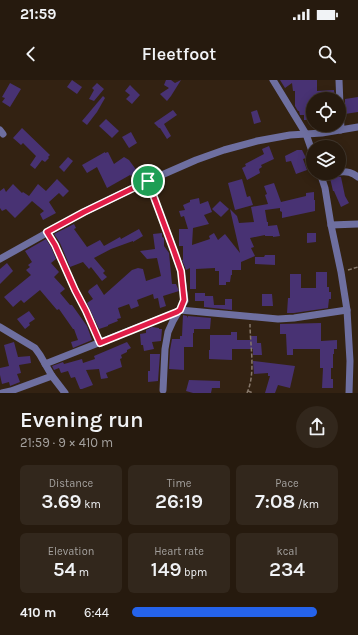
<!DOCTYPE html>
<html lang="en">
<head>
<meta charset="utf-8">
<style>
	:root { --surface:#261a0e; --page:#32271c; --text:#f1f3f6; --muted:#a4a19e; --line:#42382e; --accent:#2563eb }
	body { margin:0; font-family:Karla,sans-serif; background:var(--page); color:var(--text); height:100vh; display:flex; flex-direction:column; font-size:15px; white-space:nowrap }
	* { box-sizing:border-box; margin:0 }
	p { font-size:13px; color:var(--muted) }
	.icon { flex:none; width:22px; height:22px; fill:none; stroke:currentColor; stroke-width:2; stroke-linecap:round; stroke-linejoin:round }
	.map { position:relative; height:313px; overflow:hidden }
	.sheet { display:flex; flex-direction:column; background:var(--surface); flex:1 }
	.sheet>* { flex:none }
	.fabs { position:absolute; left:306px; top:12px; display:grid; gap:8px }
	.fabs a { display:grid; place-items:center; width:40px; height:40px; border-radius:50%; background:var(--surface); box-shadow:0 2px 10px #0003,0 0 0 1px var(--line); font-size:20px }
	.pin { position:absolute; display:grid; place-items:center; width:34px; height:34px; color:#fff; margin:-17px; border:2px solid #fff; border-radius:50%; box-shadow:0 1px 4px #0007 }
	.round { display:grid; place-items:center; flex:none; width:42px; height:42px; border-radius:21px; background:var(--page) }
	.overview { display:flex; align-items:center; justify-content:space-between; height:68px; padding:0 20px }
	h1 { font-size:22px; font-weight:600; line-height:30px }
	.metrics { display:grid; grid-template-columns:repeat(3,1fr); gap:6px; height:68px; padding:4px 20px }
	.metrics div { display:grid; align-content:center; border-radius:6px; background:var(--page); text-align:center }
	.metrics b { font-size:20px; font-weight:600 }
	.metrics small { font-size:11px; font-weight:400 }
	.metrics p { font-size:11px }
	ul { padding:0 20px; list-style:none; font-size:13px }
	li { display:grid; grid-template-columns:64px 48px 1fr; align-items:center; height:30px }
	li i { height:10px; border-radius:5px; background:var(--accent) }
	.status { display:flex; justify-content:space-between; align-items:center; height:28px; padding:0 20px; background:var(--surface); direction:ltr }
	.status svg { height:11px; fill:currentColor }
	header { display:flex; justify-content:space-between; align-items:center; height:52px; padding:0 20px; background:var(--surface); font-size:18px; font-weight:600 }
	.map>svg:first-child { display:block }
</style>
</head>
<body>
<div class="status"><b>21:59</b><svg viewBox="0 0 49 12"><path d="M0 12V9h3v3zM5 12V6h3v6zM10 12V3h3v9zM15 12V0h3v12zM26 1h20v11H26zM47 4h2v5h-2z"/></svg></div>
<header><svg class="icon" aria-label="back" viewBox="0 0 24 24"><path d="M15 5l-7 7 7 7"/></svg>Fleetfoot<svg class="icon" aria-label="search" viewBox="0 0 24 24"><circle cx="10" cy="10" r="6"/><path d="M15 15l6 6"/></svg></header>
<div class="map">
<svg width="358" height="313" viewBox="0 0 358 313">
	<rect width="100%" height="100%" fill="#332212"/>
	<!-- building -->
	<g fill="#483273">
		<path d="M72,0l10,7 -5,7 -10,-7z"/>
		<path d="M166,0h5l4,3 6,-3 -10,16 -4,5 -7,-7 9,-6 -5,-3z"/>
		<path d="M280,0h37v11l17,-1 1,9h-22v21h-9v-5h-4l-1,-4h-1l-3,-5v-15h-2l-1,-8 -7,5z"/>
		<path d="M10,3l11,6 -11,18 -8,-5 3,-4 -3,-1z"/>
		<path d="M97,3l7,6 -10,12 -5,-2 5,-9 -2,-2z"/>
		<path d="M130,5l10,10 -8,9 -6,-5 4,-4 -5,-4z"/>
		<path d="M103,16l2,2 -8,14 -10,13 -5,-4z"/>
		<path d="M358,17v15l-13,2v-15z"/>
		<path d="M173,30l4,5 -13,9 7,12 -4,3 -7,-11h-1l-5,-5z"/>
		<path d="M257,30l4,12 -7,2 -3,-12z"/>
		<path d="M106,39l13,12 -7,7 -13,-12z"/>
		<path d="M22,48l28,27 -2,2 1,1 -4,4 -3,-2 -7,9 -5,-4 6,-9 -13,-13 -2,2 -8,-7z"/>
		<path d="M131,52l6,11 -8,5 -7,-11z"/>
		<path d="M269,66l5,13 -13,6 1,2 -3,2 1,4 -13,7 -5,-12 4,-2 -1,-2 19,-10 -2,-5z"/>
		<path d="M297,70h5l4,8 -3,1 4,11 -11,4 -5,-13 -5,1 -1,-6z"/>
		<path d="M105,72v1l3,-1 6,12 10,-7 5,3 8,11 -6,5 -1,-1 -23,13 -10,-21 -10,6 -5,-8z"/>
		<path d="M68,77l5,4 -9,11 -5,-5z"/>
		<path d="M336,96l5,1 4,19 4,7 -8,4 -7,-16h-1l-3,-13h3z"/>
		<path d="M57,99l12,12 -6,6 -4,-4 -10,9 7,11 -13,7 -3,-6 4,-3 -12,-10 -17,17 -9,-9 -4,2 -2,-3v-17l4,-3 2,4 7,-8 9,9 1,-1 6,4 9,-12 8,7z"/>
		<path d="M242,99l5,18 3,-1 3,9 -18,5 -7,-27z"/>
		<path d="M274,103l7,19 25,-6v-3l8,-1v8h1v11l-33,7v-6l-2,-1v-3l-15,2 2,12h1v4l9,-1 3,11 -7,1v-1h-8v-1l-15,3 4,9 -3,1 4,8 -14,6v8h-9v5h-1l-1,7h-4v3h-7v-14h-4v-3l-19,1v20h-6v-21l-4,2 -4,-10h1v-14h-4v-17h9l-4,-13 -3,1 -2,-6 6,-1 -2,-5 7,-3v-2l9,-2 1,6 8,-3 4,11 -8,3 5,9 -16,4 -1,17 18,-6 -1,-3 5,-3 4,7 7,-6 15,19 -10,-44 7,7 2,7 15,-1 -3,-15 17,-3 -3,-9 2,-1 -3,-8z"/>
		<path d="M220,121l9,8 -8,8 -9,-8z"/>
		<path d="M74,144l2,4 -2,1 13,18 13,-7 4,6 16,-9 1,2 18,-10 4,7 -10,6v-1l-22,8 -17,9 11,13 -2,2 4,4 -5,4 -11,-14 -2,2 -6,-7 -13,5 -10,-24 -6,-9z"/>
		<path d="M162,153v4l2,1v8l5,7 3,31h4l3,7 -16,5 3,10 -6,2 -2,-10 -4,1 -1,-5 -16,6 2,6 -8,3 -2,-5 -11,4 3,10 -4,1 1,2 -10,4v1l-9,3 -12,-26 6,-4 -5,-7 1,-2 8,-6 7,11 28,-25 6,-2 5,1 3,12 15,-5 -4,-18 -10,1 -7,-8 15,-2 -2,-15z"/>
		<path d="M307,153h9v9l-9,1z"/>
		<path d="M46,159l5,8 5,12 -5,4 8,9 -5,5 11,12 -5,4 10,12h2l15,21 5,14 -19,8 -2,-6 7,-2 -4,-11h-1l-14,-20 -2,1 -17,-20 -16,13 -3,-3 -8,7 -9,-10 27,-22 -5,-5 4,-3 -2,-2 4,-3 -7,-11z"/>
		<path d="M265,175h10v10l-20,-1v-7h9z"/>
		<path d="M7,183l6,8 -13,13v-15z"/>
		<path d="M316,192h11v15h2v5h2v7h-2l-1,9 -34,5h-7l1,-15h2v-24h11v14h15z"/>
		<path d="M195,213h10v3h8l1,9h11v-6h7v11l-28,-3v-6h-9z"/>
		<path d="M262,214h10l1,12h-11z"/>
		<path d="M29,231l6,8 -6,4 1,2 -5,4 -8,-10z"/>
		<path d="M183,235l4,1 1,2v-2l23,2 -1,11h-16v4h-1v14h-9v23l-15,-1 1,-19 2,-11h8v-3h2z"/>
		<path d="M321,243v18l16,-1v9h-3v5h-1v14h-2v11h2v9h-11l1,-20h-3v-19h-27v6h-6l-1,-21h-6v-10z"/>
		<path d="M152,247l7,1v1h3l-1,12 -9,1 2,7 -10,2 -1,-6h-2l-1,-11 6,-1v-3z"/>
		<path d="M231,252h6v8h14v-4h6v7h4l1,12h-9v-6h-21v11l-23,-1v-9h1v-15h21z"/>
		<path d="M14,262l4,15 12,-1 1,7 -12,2 2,8 -4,1 3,8 -10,4 -1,-4 -7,2 -2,-9v-7l9,-2 -5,-21z"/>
		<path d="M127,262l4,6 -4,2v2l-6,3 1,3 -2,1 2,8 -16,6 2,5 -7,1 -2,-10 -13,1 7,15 -11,4h-2l-5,-12 -4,1 -3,-7 -7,2 -2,-5 -5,2 -2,-4 11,-4 1,2 18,-5 1,4 12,-4 -1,-3z"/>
		<path d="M150,274h10l-2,27 -10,1v-11h2z"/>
		<path d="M253,281l42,5 -5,22 -12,-3 -3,8h-10l5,-17h-2v-3l-14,1z"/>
		<path d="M189,300l31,1v7h-8l-1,5h-18l-7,-2z"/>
	</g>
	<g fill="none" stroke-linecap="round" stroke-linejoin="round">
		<!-- path -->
		<g stroke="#88796b" stroke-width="1.5" stroke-dasharray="4 2" stroke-linecap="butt">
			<path d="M348,190l10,-3"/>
			<path d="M248,311l5,2"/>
			<path d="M247,313c9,-20 3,-48 3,-69"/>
		</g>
		<!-- minor -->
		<g stroke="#6e6fa0" stroke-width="7">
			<path d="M273,0l33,54 7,20"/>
			<path d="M339,0l2,50"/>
			<path d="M0,50l3,4"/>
			<path d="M339,92c8,-1 13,0 19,5"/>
			<path d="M320,93l5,15 6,37 10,47 6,38 3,51 -1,32"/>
			<path d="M321,95l11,-2"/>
			<path d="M148,101l26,70 7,20 4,30 -12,20 -5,11 -3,17 -2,41"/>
			<path d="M331,145l27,-1"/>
			<path d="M47,152l8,13 20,45 11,21 14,32"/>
			<path d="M0,179l84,-47 64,-31 48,-21 28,-10 33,-9 33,-6 32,-2 36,-6"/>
			<path d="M180,230l98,9 16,-1 53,-8"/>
			<path d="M0,247l35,21 5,7 12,21 13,17"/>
			<path d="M45,284l132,-52"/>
			<path d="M2,313l9,-2 41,-15"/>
		</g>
	</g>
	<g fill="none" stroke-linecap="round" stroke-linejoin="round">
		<defs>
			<path id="route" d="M148,101l26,70 7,20 3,29 -4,10 -3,2 -77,31 -14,-32 -11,-21 -20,-45 -8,-13 37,-20z"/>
		</defs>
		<!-- route casing -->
		<use href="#route" stroke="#fff" stroke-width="8"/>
		<!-- route -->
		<use href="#route" stroke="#e11d48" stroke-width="5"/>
	</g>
</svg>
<div class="fabs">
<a><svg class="icon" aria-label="locate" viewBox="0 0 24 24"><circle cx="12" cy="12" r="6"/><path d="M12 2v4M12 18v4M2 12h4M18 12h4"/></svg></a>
<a><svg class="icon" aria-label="layers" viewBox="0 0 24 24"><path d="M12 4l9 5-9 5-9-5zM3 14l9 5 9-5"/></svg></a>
</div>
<div class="pin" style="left:148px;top:101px;background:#1e9e55"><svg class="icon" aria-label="arrive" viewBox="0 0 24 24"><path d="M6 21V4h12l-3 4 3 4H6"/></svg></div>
</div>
<section class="sheet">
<div class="overview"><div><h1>Evening run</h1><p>21:59 · 9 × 410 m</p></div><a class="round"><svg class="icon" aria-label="share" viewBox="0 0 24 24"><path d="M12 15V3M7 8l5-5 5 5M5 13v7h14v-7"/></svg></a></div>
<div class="metrics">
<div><p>Distance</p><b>3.69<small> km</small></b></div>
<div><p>Time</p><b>26:19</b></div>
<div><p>Pace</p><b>7:08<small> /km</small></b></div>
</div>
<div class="metrics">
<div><p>Elevation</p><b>54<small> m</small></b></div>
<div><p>Heart rate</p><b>149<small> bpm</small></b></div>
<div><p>kcal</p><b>234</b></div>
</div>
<ul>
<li><b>410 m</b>6:44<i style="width:90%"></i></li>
</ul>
</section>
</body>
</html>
